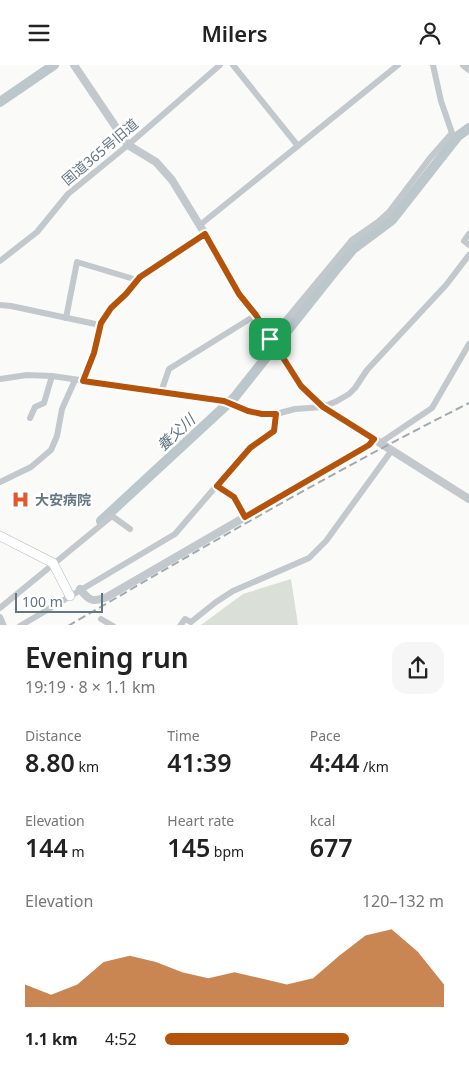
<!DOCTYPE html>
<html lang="en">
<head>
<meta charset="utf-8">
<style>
	:root { --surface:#fff; --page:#f6f6f6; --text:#222; --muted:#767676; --accent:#b45309 }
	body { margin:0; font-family:"Noto Sans","Noto Sans JP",sans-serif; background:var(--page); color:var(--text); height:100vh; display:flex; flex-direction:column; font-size:19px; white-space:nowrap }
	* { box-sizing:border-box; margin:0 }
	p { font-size:16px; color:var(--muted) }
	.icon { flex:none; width:28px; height:28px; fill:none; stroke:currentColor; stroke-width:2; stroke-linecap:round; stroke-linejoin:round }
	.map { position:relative; height:560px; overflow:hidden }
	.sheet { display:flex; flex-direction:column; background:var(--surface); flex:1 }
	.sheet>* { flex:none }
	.scale { position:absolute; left:15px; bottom:12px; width:88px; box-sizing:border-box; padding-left:5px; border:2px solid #657683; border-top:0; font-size:14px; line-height:18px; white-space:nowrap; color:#657683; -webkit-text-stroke:4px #fff; paint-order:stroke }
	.pin { position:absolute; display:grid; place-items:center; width:42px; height:42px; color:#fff; margin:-21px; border-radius:10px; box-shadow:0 2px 8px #0006 }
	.round { display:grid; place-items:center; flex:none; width:52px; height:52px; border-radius:15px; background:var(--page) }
	.summary { display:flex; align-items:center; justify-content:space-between; height:85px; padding:0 25px }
	h1 { font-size:28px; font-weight:600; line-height:38px }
	.metrics { display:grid; grid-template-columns:repeat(3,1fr); gap:8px; height:85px; padding:5px 25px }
	.metrics div { display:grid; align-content:center }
	.metrics b { font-size:25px; font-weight:600 }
	.metrics small { font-size:14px; font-weight:400 }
	.metrics p { font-size:14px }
	.chart { height:140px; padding:10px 25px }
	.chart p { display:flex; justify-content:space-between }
	.chart svg { width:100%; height:90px; margin-top:5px; fill:var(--accent); opacity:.7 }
	ul { padding:0 25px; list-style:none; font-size:16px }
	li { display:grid; grid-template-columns:80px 60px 1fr; align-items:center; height:38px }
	li i { height:12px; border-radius:6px; background:var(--accent) }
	header { display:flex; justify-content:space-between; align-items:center; height:65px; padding:0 25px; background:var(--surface); font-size:22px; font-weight:600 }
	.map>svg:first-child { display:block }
</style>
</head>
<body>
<header><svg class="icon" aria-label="menu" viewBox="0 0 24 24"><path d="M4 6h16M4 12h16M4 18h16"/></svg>Milers<svg class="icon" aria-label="person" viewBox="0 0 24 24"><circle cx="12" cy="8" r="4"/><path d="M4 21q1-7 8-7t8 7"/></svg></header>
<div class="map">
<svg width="469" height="561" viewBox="0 0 469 561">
	<rect width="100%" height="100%" fill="#fafaf8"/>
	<!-- green -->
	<path fill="#dadfd7" d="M291,514l7,46h-97l42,-31z"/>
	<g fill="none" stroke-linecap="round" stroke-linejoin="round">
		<!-- river -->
		<g stroke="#bbc7cb" stroke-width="10">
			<path d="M0,37l54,-37"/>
			<path d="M101,456l133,-123 104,-131 15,-18 39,-29 66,-84 11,-8"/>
		</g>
		<defs>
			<path id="secondary" d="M0,471l53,27 17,33"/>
		</defs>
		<!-- secondary casing -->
		<use href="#secondary" stroke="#b3babf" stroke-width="10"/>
		<!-- minor -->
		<g stroke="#c3c8cc" stroke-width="6">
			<path d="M233,0l65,81"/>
			<path d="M200,160l198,-160"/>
			<path d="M469,169l-5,7 5,4"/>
			<path d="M0,196l37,-29 31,-38 60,-49 92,-80"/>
			<path d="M0,240l11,1 89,19"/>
			<path d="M66,253l11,-56 60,18"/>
			<path d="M270,274l82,-99 26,-18 11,-10 41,-54 22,-25 -11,-32 -8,-36"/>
			<path d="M0,314l27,-4 25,1 172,25 24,10 14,3h14l19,-5 28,-2 14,-6 12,-7 6,-6 12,-18 79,-85 23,-30"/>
			<path d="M83,316l12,-27 6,-31 10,-15 15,-14 14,-17 65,-43"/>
			<path d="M161,327l8,-23 87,-54"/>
			<path d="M30,353l5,-11 9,-4 8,-27"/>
			<path d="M380,378l52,-35 37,-64"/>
			<path d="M0,417l31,-15 20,-17 6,-14 5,-27 13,-29"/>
			<path d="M217,421l17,11 11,20"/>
			<path d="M0,543l112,-92 18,13"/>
			<path d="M0,552l4,9"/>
			<path d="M101,554l12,7"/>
			<path d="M20,561l155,-92 74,-86 25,-17 2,-17"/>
			<path d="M180,561l5,-7 6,3 25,-20 17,-11 76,-33 17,-17 66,-91"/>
		</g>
		<!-- tertiary -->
		<g stroke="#c3c8cc" stroke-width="8">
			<path d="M74,0l54,80 28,17 16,18 33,54 34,60 17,21 41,66 9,11 25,20 138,87"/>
			<path d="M464,0l5,4"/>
			<path d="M80,524c10,13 13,13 27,8l262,-152 5,-6"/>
		</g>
		<!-- secondary -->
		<use href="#secondary" stroke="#fff" stroke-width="9"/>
		<!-- rail -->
		<path stroke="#a2aab0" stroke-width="2" stroke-dasharray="8 4" stroke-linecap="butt" d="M68,561c132,-77 264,-154 401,-223"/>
	</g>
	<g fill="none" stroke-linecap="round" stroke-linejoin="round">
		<defs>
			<path id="route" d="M205,169l34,60 17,21 45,71 22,21 51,32 -5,6 -124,72 -11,-20 -17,-11 33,-38 24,-17 2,-17h-14l-14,-3 -24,-10 -141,-20 11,-28 7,-30 10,-15 15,-14 14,-17z"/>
		</defs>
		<!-- route casing -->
		<use href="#route" stroke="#fff" stroke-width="10"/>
		<!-- route -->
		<use href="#route" stroke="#b45309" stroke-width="6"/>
	</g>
	<!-- icons -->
	<defs>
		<symbol id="hospital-bare" viewBox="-9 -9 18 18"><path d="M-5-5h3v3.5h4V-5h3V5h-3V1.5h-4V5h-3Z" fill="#e4572e" stroke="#fff" stroke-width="2.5" paint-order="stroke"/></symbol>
	</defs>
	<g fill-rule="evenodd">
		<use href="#hospital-bare" x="8" y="422" width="25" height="25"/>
	</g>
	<g text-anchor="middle" stroke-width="5" stroke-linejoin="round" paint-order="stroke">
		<!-- street labels -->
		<g font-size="14" fill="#657683" stroke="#fff">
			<text transform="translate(100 87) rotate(-40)" y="5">国道365号旧道</text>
		</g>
		<!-- poi labels -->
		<g font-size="14" font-weight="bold" fill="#657683" stroke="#fff" text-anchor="start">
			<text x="35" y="440">大安病院</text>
		</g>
		<!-- water labels -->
		<g font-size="15" font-style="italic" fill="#60757c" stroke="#fff">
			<text transform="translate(176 368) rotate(-43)" y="5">養父川</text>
		</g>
	</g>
</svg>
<div class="scale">100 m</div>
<div class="pin" style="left:270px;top:274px;background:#1e9e55"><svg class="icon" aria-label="arrive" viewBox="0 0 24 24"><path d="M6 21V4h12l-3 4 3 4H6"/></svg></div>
</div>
<section class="sheet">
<div class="summary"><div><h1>Evening run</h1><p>19:19 · 8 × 1.1 km</p></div><a class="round"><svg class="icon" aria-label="share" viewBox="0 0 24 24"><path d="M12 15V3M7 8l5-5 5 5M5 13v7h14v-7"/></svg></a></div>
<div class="metrics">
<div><p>Distance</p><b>8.80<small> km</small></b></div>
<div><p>Time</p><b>41:39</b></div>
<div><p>Pace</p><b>4:44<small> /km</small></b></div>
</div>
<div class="metrics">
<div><p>Elevation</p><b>144<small> m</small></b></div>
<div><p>Heart rate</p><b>145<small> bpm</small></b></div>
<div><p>kcal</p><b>677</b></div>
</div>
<div class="chart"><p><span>Elevation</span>120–132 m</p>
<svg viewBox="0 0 160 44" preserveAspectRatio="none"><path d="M0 44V33L10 38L20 33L30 22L40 19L50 22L60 27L70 30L80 27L90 30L100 33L110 30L120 19L130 9L140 6L150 17L160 33V44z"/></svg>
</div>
<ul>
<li><b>1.1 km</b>4:52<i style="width:66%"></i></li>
</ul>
</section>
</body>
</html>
